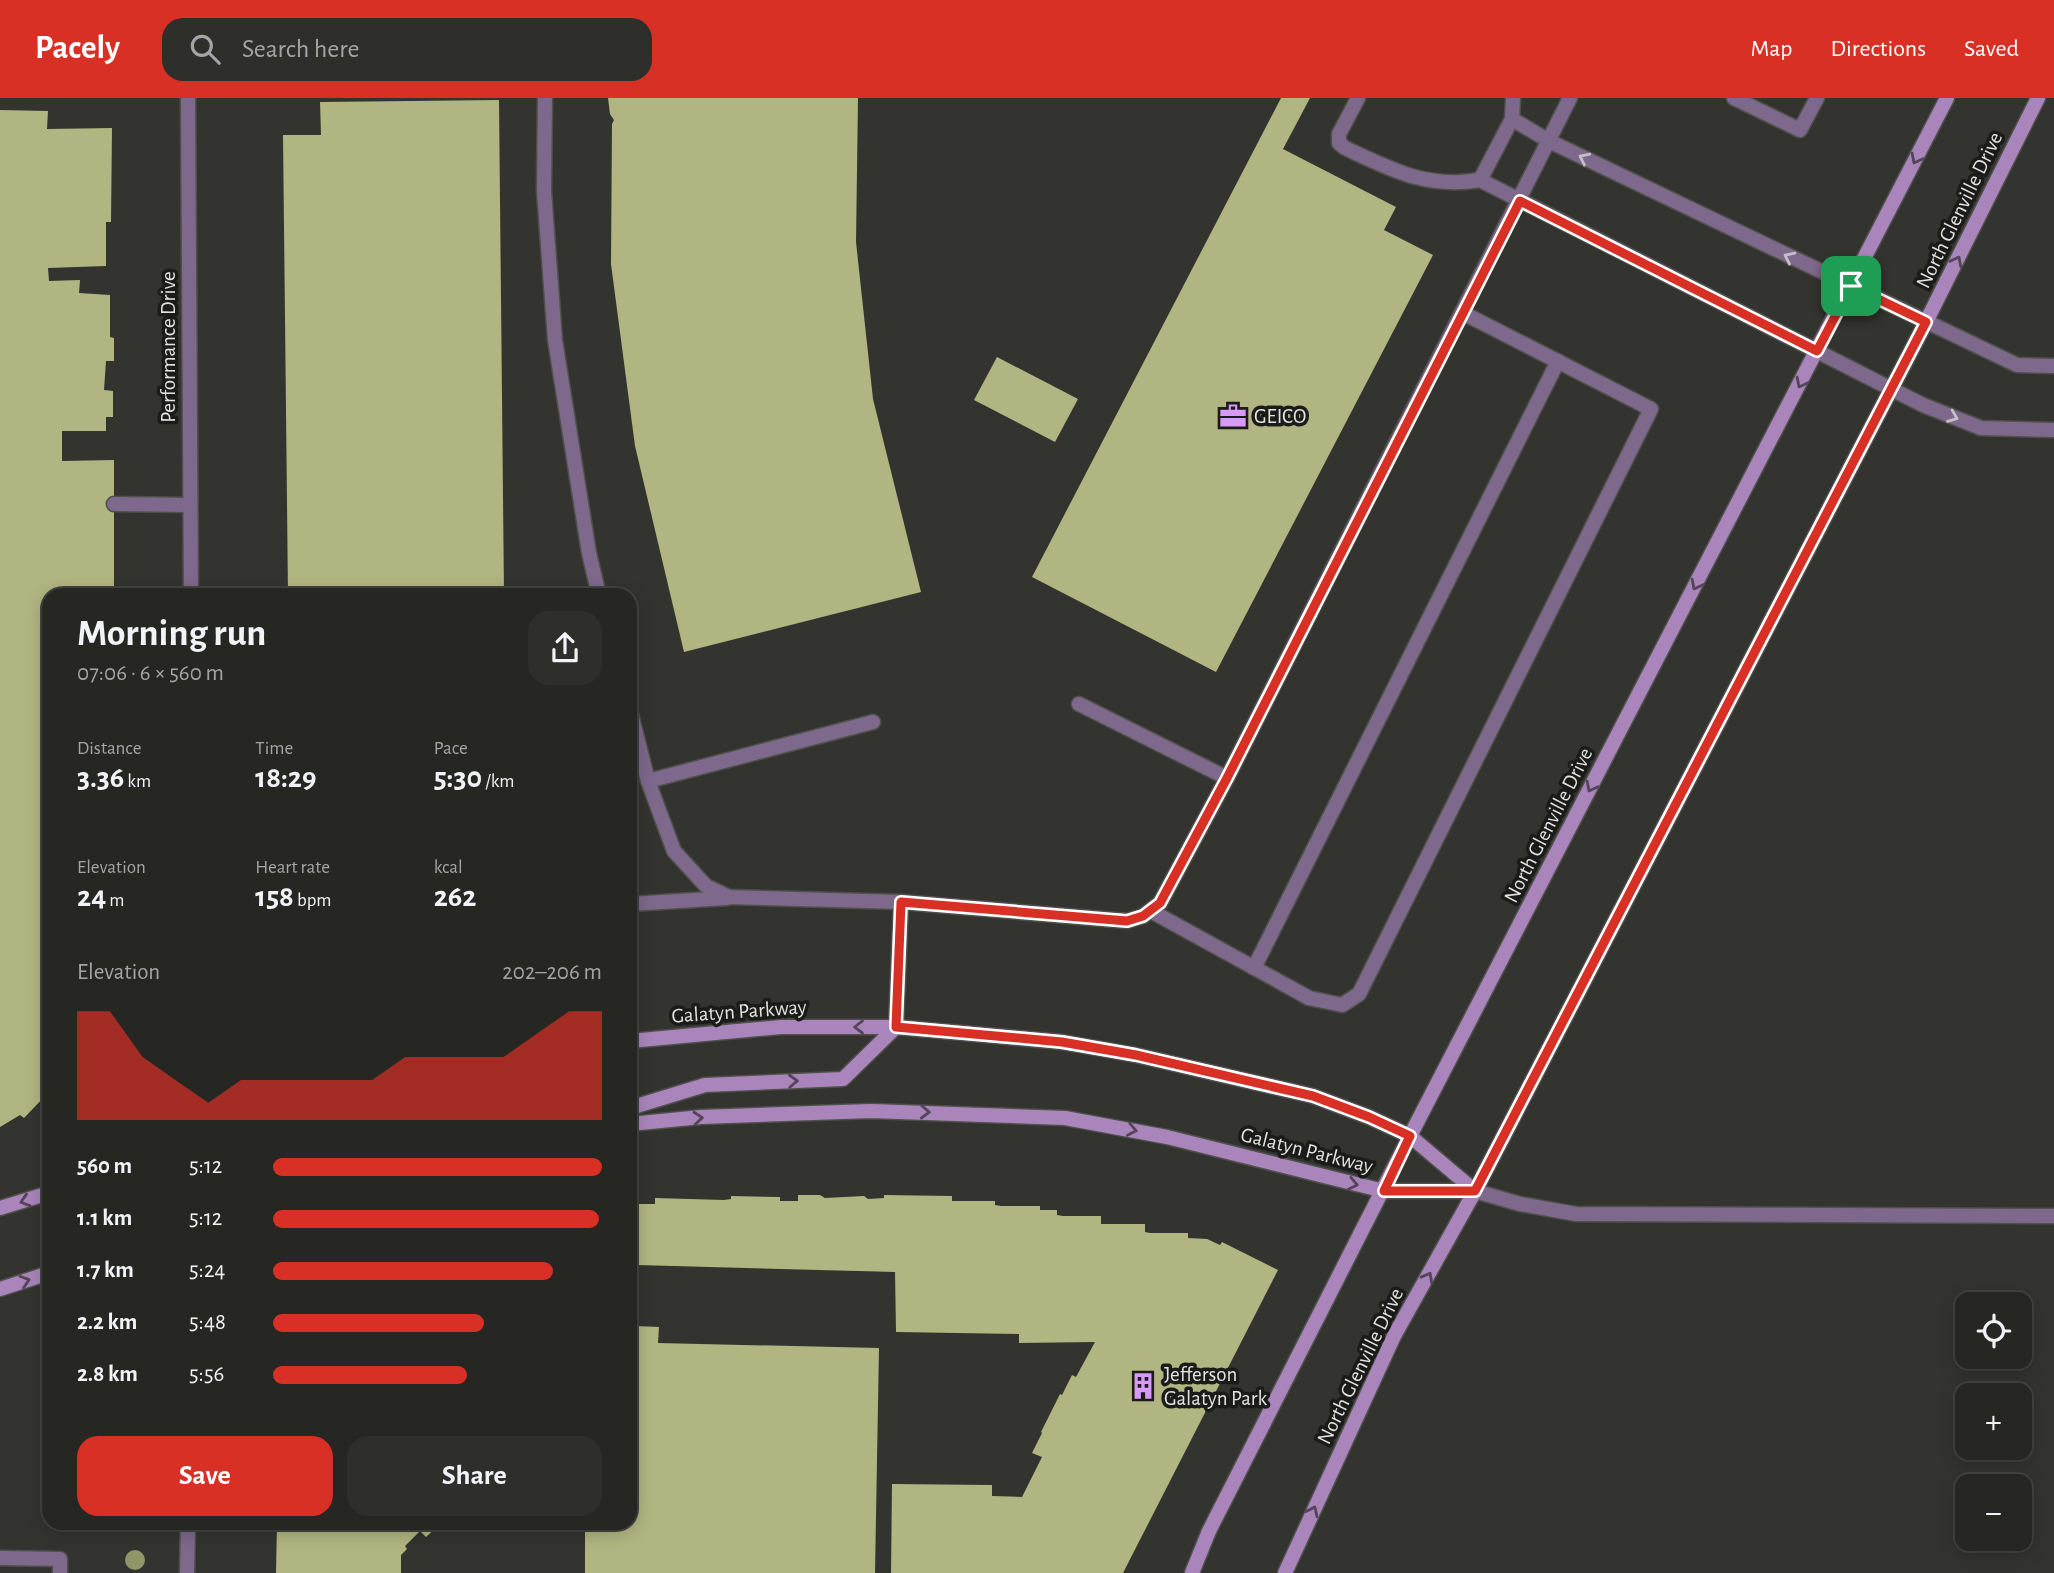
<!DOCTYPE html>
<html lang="en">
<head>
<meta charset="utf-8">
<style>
	:root { --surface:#262723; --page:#2e2f2b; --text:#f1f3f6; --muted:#a4a5a6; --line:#424441; --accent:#d93025 }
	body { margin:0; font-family:"Alegreya Sans",sans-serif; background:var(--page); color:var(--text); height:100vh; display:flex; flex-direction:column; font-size:26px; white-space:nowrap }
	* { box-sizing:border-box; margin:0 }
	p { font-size:23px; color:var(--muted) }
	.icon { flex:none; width:38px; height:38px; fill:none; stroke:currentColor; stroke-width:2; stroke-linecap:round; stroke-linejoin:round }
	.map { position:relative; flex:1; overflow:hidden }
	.drawer { position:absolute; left:42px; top:490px; width:595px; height:942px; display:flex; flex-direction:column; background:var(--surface); border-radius:21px; box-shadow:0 4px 18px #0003,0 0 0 2px var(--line) }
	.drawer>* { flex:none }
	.fabs { position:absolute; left:1955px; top:1194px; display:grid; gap:14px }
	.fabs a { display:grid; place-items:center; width:77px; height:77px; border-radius:14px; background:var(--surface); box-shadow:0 4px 18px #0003,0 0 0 2px var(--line); font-size:35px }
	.pin { position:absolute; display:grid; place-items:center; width:60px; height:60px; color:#fff; margin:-30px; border-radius:14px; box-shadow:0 4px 10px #0006 }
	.round { display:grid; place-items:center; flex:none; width:74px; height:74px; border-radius:21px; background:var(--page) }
	.summary { display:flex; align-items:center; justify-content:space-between; height:119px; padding:0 35px }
	h1 { font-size:38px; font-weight:600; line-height:52px }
	.figures { display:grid; grid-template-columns:repeat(3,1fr); gap:10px; height:119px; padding:7px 35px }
	.figures div { display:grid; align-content:center }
	.figures b { font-size:30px; font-weight:600 }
	.figures small { font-size:19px; font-weight:400 }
	.figures p { font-size:19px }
	.chart { height:196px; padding:14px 35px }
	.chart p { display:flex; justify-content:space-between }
	.chart svg { width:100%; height:126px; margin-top:7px; fill:var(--accent); opacity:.7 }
	.button { display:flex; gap:14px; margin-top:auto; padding:14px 35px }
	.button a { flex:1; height:80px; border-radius:21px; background:var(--accent); color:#fff; font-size:28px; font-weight:600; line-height:80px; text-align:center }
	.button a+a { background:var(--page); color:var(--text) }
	ul { padding:0 35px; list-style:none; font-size:23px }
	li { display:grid; grid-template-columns:112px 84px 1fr; align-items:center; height:52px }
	li i { height:18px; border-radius:9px; background:var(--accent) }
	header { display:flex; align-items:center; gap:42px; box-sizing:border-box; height:98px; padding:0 35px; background:var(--accent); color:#fff }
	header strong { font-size:33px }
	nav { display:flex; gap:38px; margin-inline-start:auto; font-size:24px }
	.search { width:490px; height:63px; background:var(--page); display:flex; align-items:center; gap:18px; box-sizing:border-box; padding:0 24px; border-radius:21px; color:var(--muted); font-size:26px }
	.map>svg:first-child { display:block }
</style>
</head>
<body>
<header>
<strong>Pacely</strong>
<div class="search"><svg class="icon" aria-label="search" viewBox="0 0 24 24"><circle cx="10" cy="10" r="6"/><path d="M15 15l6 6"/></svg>Search here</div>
<nav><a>Map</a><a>Directions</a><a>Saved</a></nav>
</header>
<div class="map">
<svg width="2054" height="1475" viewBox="0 0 2054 1475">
	<rect width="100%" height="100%" fill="#33342f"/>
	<!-- building -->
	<g fill="#b0b581">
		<path d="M608,0h250l-2,144 17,157 48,193 -237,60 -49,-206 -24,-182 1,-140 2,-4 -4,-6z"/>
		<path d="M1281,0h29l-27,51 113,58 -12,23 49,25 -217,417 -184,-95z"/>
		<path d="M499,2l5,495h-216l-5,-460h38l-1,-33z"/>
		<path d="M0,12l48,1 -1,18 65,-1 -1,94h-5v44l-58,2 1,13 31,-1 -1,13 31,2v42l4,1v23h-8l-2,29 9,1v26h-7v14h-44v30l52,-1v135h-65v80h-4v22h4v395l-25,26 -4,-3 -20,12z"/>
		<path d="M997,259l81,42 -23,43 -81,-42z"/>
		<path d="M798,1097h22l5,3 39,-2 4,3 16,-1v-3l68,1v5h43v4l6,1h39v4h17v5l6,1h38v8h44v8l5,1h38v5l19,1 13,6 2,-3 56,28 -155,303h-232l1,-89 100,1v11l30,1 20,-40 -10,-4 10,-20 -1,-1 19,-38 2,1 10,-20 4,2 19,-35 -76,1v-9l-123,-2 -1,-60 -258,-7 -2,61 24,1 -1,16 221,5 -4,225h-290v-51h45v-315l4,-3h21v-6l69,2 7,-1v-3l49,1v4h18z"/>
		<path d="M277,1424h159l3,3 -13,12 -6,-6 -15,15 2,3 -6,6v18h-125z"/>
	</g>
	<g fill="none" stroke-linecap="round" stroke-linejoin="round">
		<defs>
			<g id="lane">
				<path d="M545,0l-1,93 11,149 34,213 10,42"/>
				<path d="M1358,0l-19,36v9l6,5c47,22 82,41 135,32l443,225 58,23 73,2"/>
				<path d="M1513,0l-1,21 37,22 468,224 37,1"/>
				<path d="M1734,0l66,32 17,-32"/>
				<path d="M1480,82l32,-61"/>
				<path d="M114,406l76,1"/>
				<path d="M1079,606l148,74"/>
				<path d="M630,612l18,71 26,70 32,35 23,11 172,5 -5,125"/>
				<path d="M648,683l225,-59"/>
				<path d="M901,804l226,19 16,-5 17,-13 67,-125 343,-680"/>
				<path d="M630,806l97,-6"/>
				<path d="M1151,813l158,87 33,7 17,-11 292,-585 -188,-96"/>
				<path d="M1254,870l304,-607"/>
				<path d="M1475,1093l45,13 56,10 478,2"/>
				<path d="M1,1460l59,1v14"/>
			</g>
			<g id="street">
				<path d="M188,0l3,497"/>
				<path d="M187,1475l1,-51"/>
			</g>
			<g id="secondary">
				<path d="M630,943l151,-14h115l166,15 74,13 177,41 56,21 41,19 65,55"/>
				<path d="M630,1010l75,-23 138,-6 53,-52"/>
				<path d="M630,1026l71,-7 170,-6 194,7 102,19 217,54h91"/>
				<path d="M0,1110l49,-15"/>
				<path d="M0,1191l49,-16"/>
				<path d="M1192,1475l17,-42 201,-395 537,-1038"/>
				<path d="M1285,1475l109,-237 81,-145 451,-869 112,-224"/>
			</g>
		</defs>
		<!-- lane casing -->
		<use href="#lane" stroke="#4f504b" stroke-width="17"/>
		<!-- street casing -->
		<use href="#street" stroke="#4f504b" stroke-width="17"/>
		<!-- secondary casing -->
		<use href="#secondary" stroke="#4f504b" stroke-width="17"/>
		<!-- lane -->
		<use href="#lane" stroke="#7e688b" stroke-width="14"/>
		<!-- street -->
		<use href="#street" stroke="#7e688b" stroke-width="14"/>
		<!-- secondary -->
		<use href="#secondary" stroke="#a985bc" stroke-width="14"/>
	</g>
	<!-- trees -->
	<circle fill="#929568" cx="135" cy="1462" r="10"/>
	<!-- one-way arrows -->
	<defs><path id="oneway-chevron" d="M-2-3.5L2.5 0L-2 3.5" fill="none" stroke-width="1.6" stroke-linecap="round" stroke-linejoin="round" transform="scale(1.75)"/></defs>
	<g stroke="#c5bfc6">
		<use href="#oneway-chevron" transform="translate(1584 60) rotate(-154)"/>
		<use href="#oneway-chevron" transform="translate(1789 159) rotate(-154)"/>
		<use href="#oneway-chevron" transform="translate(1953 319) rotate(22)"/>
	</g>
	<g stroke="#54455a">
		<use href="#oneway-chevron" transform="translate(1916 61) rotate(117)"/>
		<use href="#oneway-chevron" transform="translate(1957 163) rotate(-63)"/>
		<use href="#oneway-chevron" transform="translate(1801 285) rotate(117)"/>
		<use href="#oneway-chevron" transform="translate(1696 487) rotate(117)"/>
		<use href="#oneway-chevron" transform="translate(1591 689) rotate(117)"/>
		<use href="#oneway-chevron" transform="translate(859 929) rotate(180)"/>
		<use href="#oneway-chevron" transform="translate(793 983) rotate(-2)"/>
		<use href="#oneway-chevron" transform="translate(925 1014) rotate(2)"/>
		<use href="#oneway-chevron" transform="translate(698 1020) rotate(-5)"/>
		<use href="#oneway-chevron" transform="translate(1132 1032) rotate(11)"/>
		<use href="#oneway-chevron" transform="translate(1353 1086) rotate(12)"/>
		<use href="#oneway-chevron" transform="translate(25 1103) rotate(163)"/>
		<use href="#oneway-chevron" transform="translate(1428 1179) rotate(-61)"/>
		<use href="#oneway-chevron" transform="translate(25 1183) rotate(-18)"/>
		<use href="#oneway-chevron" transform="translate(1313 1413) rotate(-65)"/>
	</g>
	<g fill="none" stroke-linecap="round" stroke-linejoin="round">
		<defs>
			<path id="route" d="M1520,103l297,150 34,-65 75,36 -451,869h-91l26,-55 -41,-19 -56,-21 -177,-41 -74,-13 -166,-15 5,-125 226,19 16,-5 17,-13 67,-125z"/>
		</defs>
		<!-- route casing -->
		<use href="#route" stroke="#fff" stroke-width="14"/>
		<!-- route -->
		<use href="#route" stroke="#d93025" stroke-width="9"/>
	</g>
	<!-- icons -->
	<defs>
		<symbol id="office-bare" viewBox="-9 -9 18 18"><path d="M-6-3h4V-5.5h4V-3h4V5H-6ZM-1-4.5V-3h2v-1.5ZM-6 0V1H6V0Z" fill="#d89af8" stroke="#1b1b19" stroke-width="2.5" paint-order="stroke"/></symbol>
		<symbol id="building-bare" viewBox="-9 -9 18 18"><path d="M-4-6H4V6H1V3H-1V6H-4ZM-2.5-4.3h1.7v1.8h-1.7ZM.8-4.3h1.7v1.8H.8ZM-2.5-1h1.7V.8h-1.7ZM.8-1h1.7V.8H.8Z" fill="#d89af8" stroke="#1b1b19" stroke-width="2.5" paint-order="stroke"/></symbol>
	</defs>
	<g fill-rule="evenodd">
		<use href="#office-bare" x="1214" y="299" width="38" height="38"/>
		<use href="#building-bare" x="1124" y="1269" width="38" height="38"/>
	</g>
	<g text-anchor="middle" stroke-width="7" stroke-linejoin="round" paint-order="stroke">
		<!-- street labels -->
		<g font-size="21" fill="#e3e4e0" stroke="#1b1b19">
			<text transform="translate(1959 112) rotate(-64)" y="7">North Glenville Drive</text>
			<text transform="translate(168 249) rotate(-90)" y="7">Performance Drive</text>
			<text transform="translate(1548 727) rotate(-63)" y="7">North Glenville Drive</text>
			<text transform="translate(739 913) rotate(-4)" y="7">Galatyn Parkway</text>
			<text transform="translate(1307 1052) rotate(14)" y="7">Galatyn Parkway</text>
			<text transform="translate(1360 1268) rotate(-64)" y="7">North Glenville Drive</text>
		</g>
		<!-- poi labels -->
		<g font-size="21" fill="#e3e4e0" stroke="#1b1b19" text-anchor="start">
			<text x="1254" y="325">GEICO</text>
			<text x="1164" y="1283">Jefferson<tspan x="1164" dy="24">Galatyn Park</tspan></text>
		</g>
	</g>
</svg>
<div class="fabs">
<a><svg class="icon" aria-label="locate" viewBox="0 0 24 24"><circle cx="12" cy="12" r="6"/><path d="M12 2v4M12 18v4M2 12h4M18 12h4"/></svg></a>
<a>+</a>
<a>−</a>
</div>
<div class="pin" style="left:1851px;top:188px;background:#1e9e55"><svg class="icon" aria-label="arrive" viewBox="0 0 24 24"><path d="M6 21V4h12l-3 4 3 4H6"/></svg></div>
<section class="drawer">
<div class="summary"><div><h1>Morning run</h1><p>07:06 · 6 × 560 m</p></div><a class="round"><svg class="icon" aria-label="share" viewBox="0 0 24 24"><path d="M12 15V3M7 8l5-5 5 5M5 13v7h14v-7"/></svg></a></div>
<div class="figures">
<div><p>Distance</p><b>3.36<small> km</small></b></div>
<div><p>Time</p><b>18:29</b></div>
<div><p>Pace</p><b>5:30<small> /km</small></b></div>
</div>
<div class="figures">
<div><p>Elevation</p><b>24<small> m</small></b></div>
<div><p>Heart rate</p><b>158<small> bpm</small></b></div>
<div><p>kcal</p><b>262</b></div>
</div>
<div class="chart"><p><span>Elevation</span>202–206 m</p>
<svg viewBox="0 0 160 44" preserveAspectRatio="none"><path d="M0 44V6L10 6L20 22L30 30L40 38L50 30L60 30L70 30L80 30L90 30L100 22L110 22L120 22L130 22L140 14L150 6L160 6V44z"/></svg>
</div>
<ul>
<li><b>560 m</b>5:12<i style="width:100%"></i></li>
<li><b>1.1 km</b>5:12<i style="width:99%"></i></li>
<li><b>1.7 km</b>5:24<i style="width:85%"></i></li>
<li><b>2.2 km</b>5:48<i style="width:64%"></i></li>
<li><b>2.8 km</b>5:56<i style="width:59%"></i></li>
</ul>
<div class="button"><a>Save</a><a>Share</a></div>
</section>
</div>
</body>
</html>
